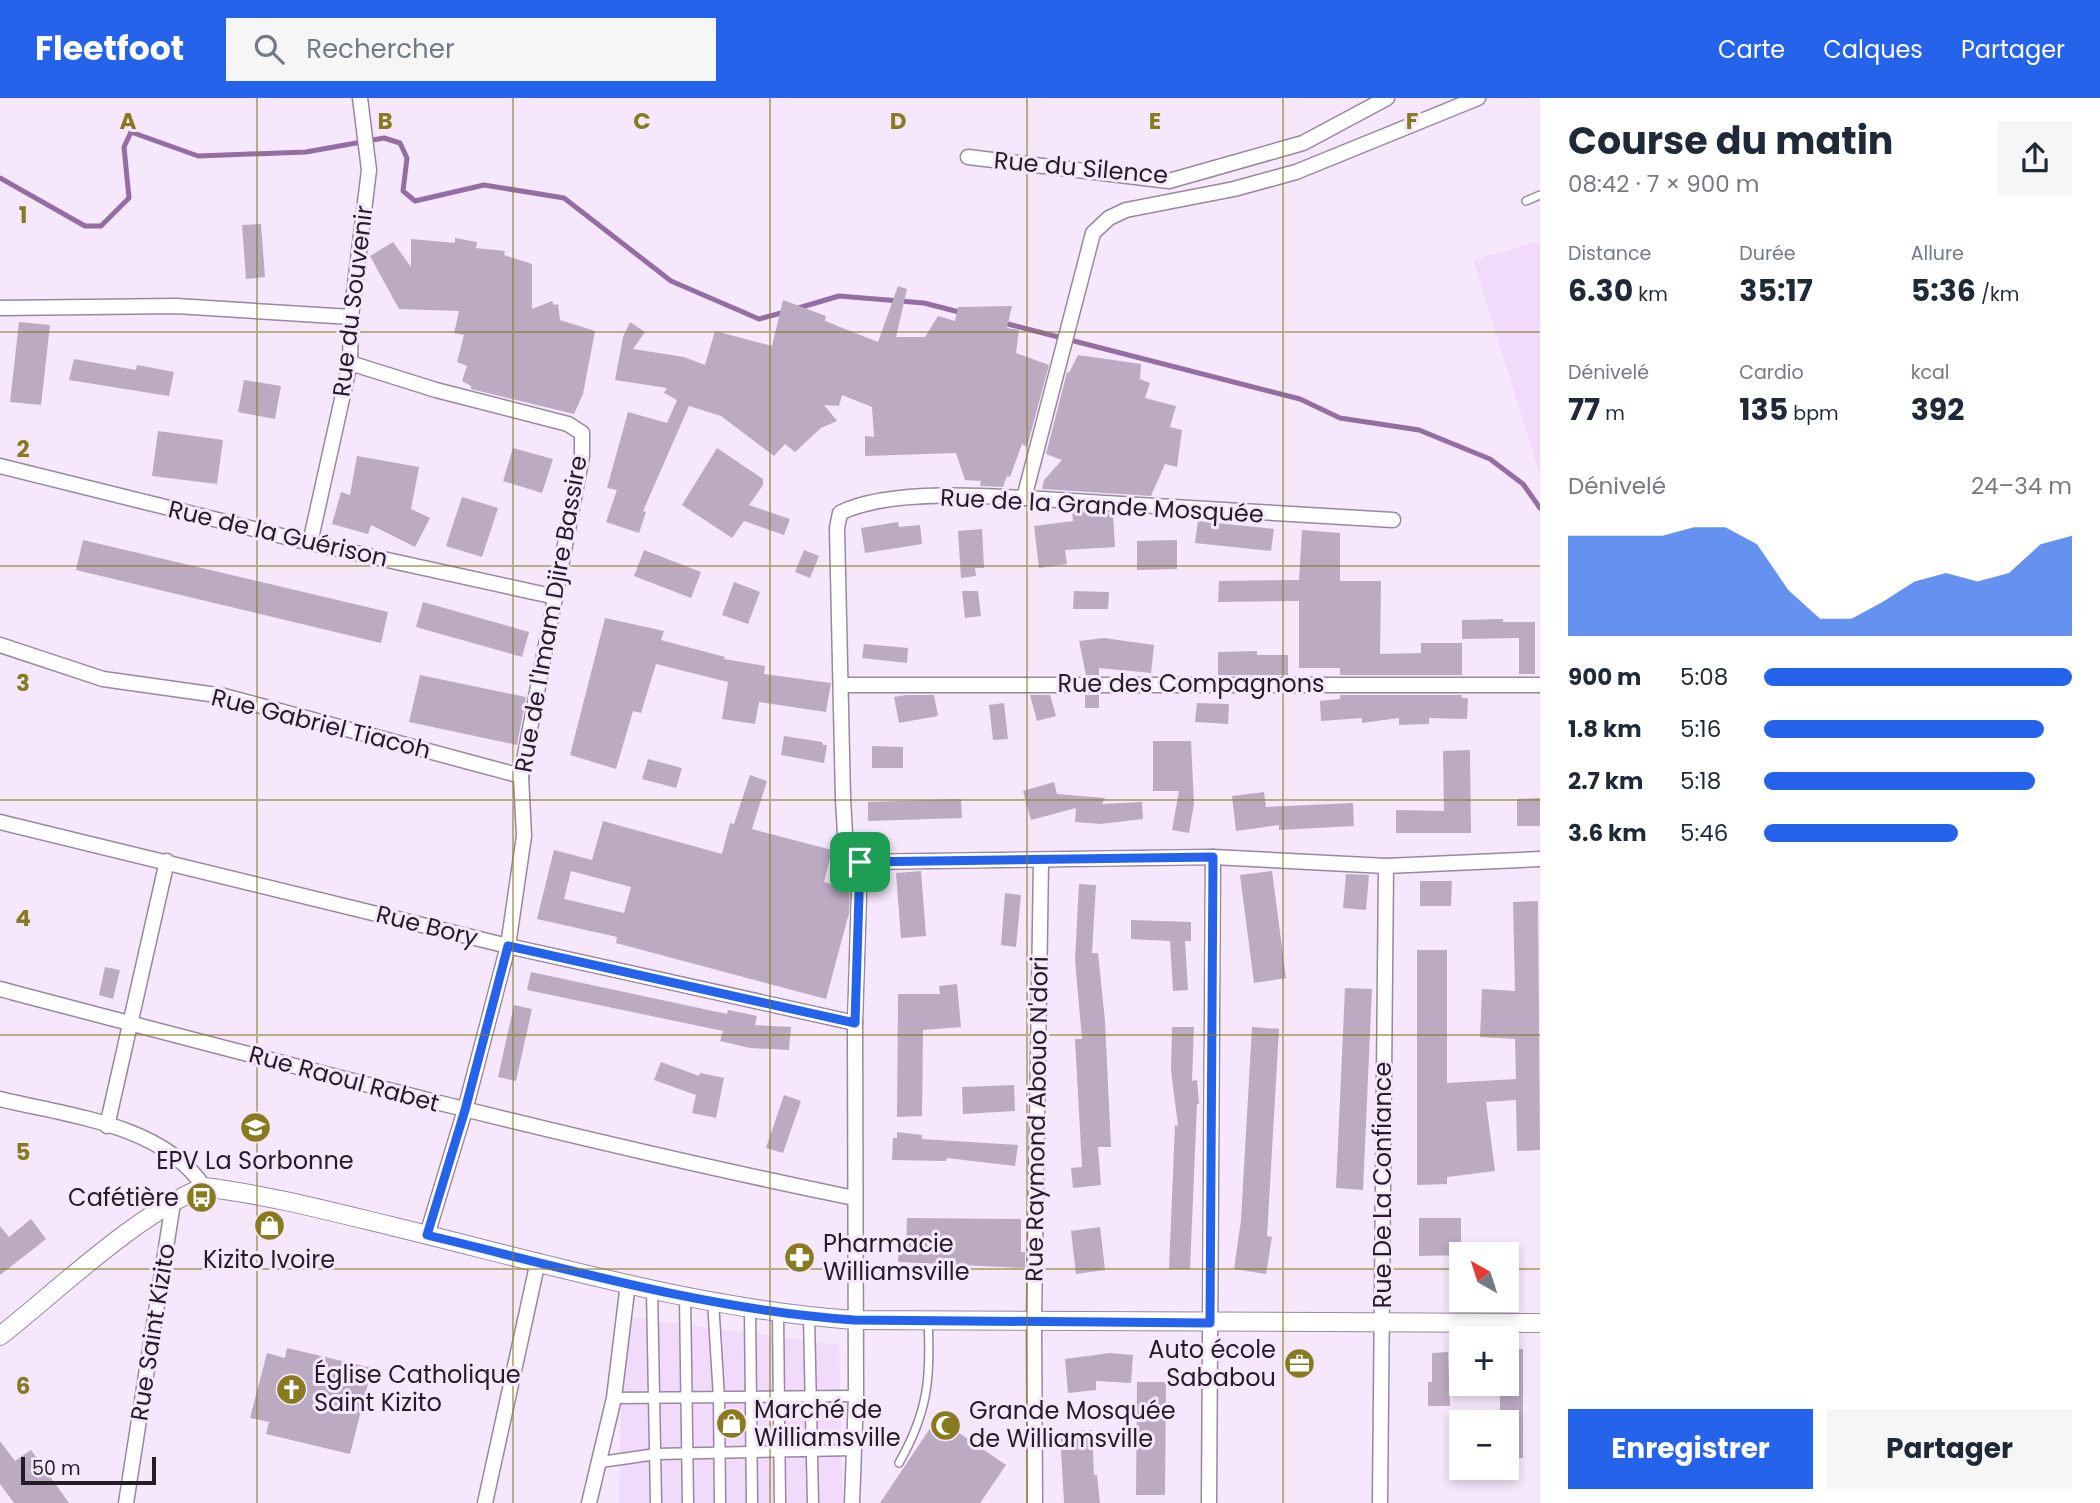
<!DOCTYPE html>
<html lang="fr">
<head>
<meta charset="utf-8">
<style>
	:root { --surface:#fff; --page:#f6f6f7; --text:#1f2937; --muted:#747a83; --accent:#2563eb }
	body { margin:0; font-family:Poppins,sans-serif; background:var(--page); color:var(--text); height:100vh; display:flex; flex-direction:column; font-size:26px; white-space:nowrap }
	* { box-sizing:border-box; margin:0 }
	p { font-size:23px; color:var(--muted) }
	.icon { flex:none; width:38px; height:38px; fill:none; stroke:currentColor; stroke-width:2; stroke-linecap:round; stroke-linejoin:round }
	.map { position:relative; flex:1; overflow:hidden }
	.drawer { display:flex; flex-direction:column; background:var(--surface); width:560px }
	.drawer>* { flex:none }
	.needle { width:46px; rotate:321deg }
	.tools { position:absolute; left:1449px; top:1144px; display:grid; gap:14px }
	.tools a { display:grid; place-items:center; width:70px; height:70px; border-radius:0px; background:var(--surface); box-shadow:0 4px 10px #0003; font-size:35px }
	.scale { position:absolute; left:21px; bottom:18px; width:135px; box-sizing:border-box; padding-left:7px; border:4px solid #241d27; border-top:0; font-size:19px; line-height:24px; white-space:nowrap; color:#241d27; -webkit-text-stroke:5px #f7e7fc; paint-order:stroke }
	.pin { position:absolute; display:grid; place-items:center; width:60px; height:60px; color:#fff; margin:-30px; border-radius:14px; box-shadow:0 4px 10px #0006 }
	.round { display:grid; place-items:center; flex:none; width:74px; height:74px; border-radius:0px; background:var(--page) }
	.summary { display:flex; align-items:center; justify-content:space-between; height:119px; padding:0 28px }
	h1 { font-size:38px; font-weight:700; line-height:52px }
	.metrics { display:grid; grid-template-columns:repeat(3,1fr); gap:10px; height:119px; padding:7px 28px }
	.metrics div { display:grid; align-content:center }
	.metrics b { font-size:30px; font-weight:700 }
	.metrics small { font-size:19px; font-weight:400 }
	.metrics p { font-size:19px }
	.chart { height:196px; padding:14px 28px }
	.chart p { display:flex; justify-content:space-between }
	.chart svg { width:100%; height:126px; margin-top:7px; fill:var(--accent); opacity:.7 }
	.cta { display:flex; gap:14px; margin-top:auto; padding:14px 28px }
	.cta a { flex:1; height:80px; border-radius:0px; background:var(--accent); color:#fff; font-size:28px; font-weight:700; line-height:80px; text-align:center }
	.cta a+a { background:var(--page); color:var(--text) }
	ul { padding:0 28px; list-style:none; font-size:23px }
	li { display:grid; grid-template-columns:112px 84px 1fr; align-items:center; height:52px }
	li i { height:18px; border-radius:9px; background:var(--accent) }
	header { display:flex; align-items:center; gap:42px; box-sizing:border-box; height:98px; padding:0 35px; background:var(--accent); color:#fff }
	header strong { font-size:33px }
	nav { display:flex; gap:38px; margin-inline-start:auto; font-size:24px }
	.search { width:490px; height:63px; background:var(--page); display:flex; align-items:center; gap:18px; box-sizing:border-box; padding:0 24px; border-radius:0px; color:var(--muted); font-size:26px }
	main { display:flex; flex:1; min-height:0 }
	.map>svg:first-child { display:block }
</style>
</head>
<body>
<header>
<strong>Fleetfoot</strong>
<div class="search"><svg class="icon" aria-label="search" viewBox="0 0 24 24"><circle cx="10" cy="10" r="6"/><path d="M15 15l6 6"/></svg>Rechercher</div>
<nav><a>Carte</a><a>Calques</a><a>Partager</a></nav>
</header>
<main>
<div class="map">
<svg width="1540" height="1405" viewBox="0 0 1540 1405">
	<rect width="100%" height="100%" fill="#f7e7fc"/>
	<!-- built -->
	<g fill="#f2dafa">
		<path d="M1540,143v234l-67,-215z"/>
		<path d="M623,1218l216,29 4,158h-224z"/>
	</g>
	<g fill="none" stroke-linecap="round" stroke-linejoin="round">
		<!-- stream -->
		<g stroke="#946ea2" stroke-width="5">
			<path d="M0,80l85,48h16l28,-28 -5,-51 7,-15 67,24 108,-4 78,-14 16,5 7,15 -4,33 12,10 69,-16 80,13 107,83 88,38 26,-7"/>
			<path d="M795,211l44,-13 85,7 39,10"/>
			<path d="M1004,225l296,76 40,19 79,12 71,29 33,25 17,24"/>
		</g>
	</g>
	<!-- building -->
	<g fill="#bca9c2" fill-rule="evenodd">
		<path d="M261,126l4,53 -19,2 -4,-54z"/>
		<path d="M455,140l22,4 -1,6 29,3 -1,4 28,9v45l20,-8 2,4 4,-1 2,16 35,11 -12,63 -9,20 -103,-25v-3l-9,-5 5,-15 -10,-4 7,-27 -10,-2 5,-22 -60,-2 -29,-53 23,-14 18,25v-28l44,4z"/>
		<path d="M898,188l9,3 -11,48h29l13,-21 17,5 3,-14 54,-1 -5,22 12,2 -3,23 33,12 -22,82 -5,-3 -12,33 -3,-1 -4,11 -23,-1 1,-5 -16,-1 -9,-27 -91,3v-20l9,1 -2,-30 -30,-12 -3,11 -15,-1 13,16 -16,7 -26,24 -10,-8 -11,12 -53,-40 -32,-10 -46,105 3,1 -7,21 -33,-11 11,-32 -10,-2 21,-76 39,11 10,-23 -13,-7 3,-5 -52,-8 8,-43 7,-15 15,10 -12,17 51,8 21,8 10,-34 57,15 11,-46 43,16 -1,5 53,21z"/>
		<path d="M19,224l31,3 -9,80 -31,-3z"/>
		<path d="M1078,257l63,9 -1,15 10,4 -5,15 31,8 -6,21 12,3 -5,37 -12,-3 -14,32 -109,-7 2,-9 18,-20 -16,-6 21,-82 2,1z"/>
		<path d="M74,261l62,11 1,-5 37,7 -5,24 -100,-16z"/>
		<path d="M244,282l37,6 -6,33 -37,-7z"/>
		<path d="M158,333l65,9 -6,44 -65,-8z"/>
		<path d="M513,350l40,11 -11,34 -39,-12z"/>
		<path d="M717,350l46,31v6l-14,20 41,14 -6,16 -40,-14 -12,17 -50,-33z"/>
		<path d="M357,358l62,11 -8,42 19,9 -15,29 -44,-22 -3,9 -36,-10 9,-32 9,3z"/>
		<path d="M462,399l36,11 -16,49 -36,-11z"/>
		<path d="M1072,413l41,2 2,34 -50,3 2,14 -28,4 -5,-42 39,-5z"/>
		<path d="M1198,423l76,8 -3,22 -76,-8z"/>
		<path d="M898,424l1,5 21,-2 2,19 -57,9 -4,-25z"/>
		<path d="M982,431l2,39h-9l1,8 -15,2 -3,-47z"/>
		<path d="M1302,432l38,3v48h41l-1,73 41,-1v-10h41v32h-122v-7h-41v-67l-81,1 1,-21 80,-1z"/>
		<path d="M83,442l305,72 -7,31 -305,-73z"/>
		<path d="M1177,442v29l-40,1v-29z"/>
		<path d="M644,452l57,22 -10,26 -57,-22z"/>
		<path d="M804,452l15,6 -9,22 -15,-6z"/>
		<path d="M734,484l26,10 -12,32 -26,-9z"/>
		<path d="M962,493h16l3,25 -16,2z"/>
		<path d="M1074,493l35,1 -1,17h-35z"/>
		<path d="M423,504l106,30 -7,25 -106,-30z"/>
		<path d="M605,520l59,13 -3,9 64,17 -1,2 41,7 -1,8 67,9 -5,29 -67,-10 -4,22 -33,-5 6,-37 -72,-18 -15,49 -8,-2 -17,58 -46,-14z"/>
		<path d="M1503,521v3h32v52h-16v-36l-57,1v-19z"/>
		<path d="M1104,540l50,7 -3,28 -52,-5v7h-13l-7,-34z"/>
		<path d="M864,546l44,4 -1,15 -45,-5z"/>
		<path d="M1257,553v4h31v20h-70v-23z"/>
		<path d="M420,577l106,22 -9,48 -108,-23z"/>
		<path d="M906,597h28l4,21 -39,7 -5,-26z"/>
		<path d="M1030,597h20l6,21 -19,5z"/>
		<rect x="1085" y="597" width="14" height="13"/>
		<path d="M1340,597h122v3h6l-1,21 -38,-1v6l-30,1v-7l-37,5v-5l-41,3 -1,-20 20,-2z"/>
		<path d="M1004,605l4,36 -15,1 -4,-35z"/>
		<path d="M1197,605l32,1 -1,20 -33,-2z"/>
		<path d="M784,638l38,6 1,3h4l-3,18 -43,-8z"/>
		<path d="M1153,643h38l3,63 -5,29 -17,-3 7,-39h-26z"/>
		<path d="M872,648l31,1v21h-31z"/>
		<path d="M1470,652l1,83h-75v-23l48,1 -1,-60z"/>
		<path d="M648,661l34,9 -6,20 -34,-9z"/>
		<path d="M750,677l17,6 -15,48 80,21 -8,32 26,7 -1,24 -23,86 -210,-56 1,-6 -80,-18 17,-69 38,10 11,-39 119,33 8,-31 4,1zM571,773l60,16 -7,26 -60,-14z"/>
		<path d="M1054,684l3,12 48,4 -3,6 40,-2 1,17 -42,5 -26,-2 1,-14 -45,12 -8,-29z"/>
		<path d="M1264,694l2,15 87,-4 1,23 -75,4v-5l-43,6 -4,-35z"/>
		<path d="M1540,700v28h-23v-27z"/>
		<path d="M961,701l1,19 -94,3v-19z"/>
		<path d="M921,773l5,65 -25,2 -5,-65z"/>
		<path d="M1272,773l14,107 -32,5 -14,-108z"/>
		<path d="M1346,776l23,1 -3,35 -23,-2z"/>
		<path d="M1420,783h32l-1,25h-31z"/>
		<path d="M1079,786l17,1 -4,68h6l7,68 6,126h-13l3,38 -28,3 -2,-20 11,-1 -7,-128h7l-7,-79z"/>
		<path d="M1005,795l16,2 -5,52 -15,-2z"/>
		<path d="M1538,803l2,249 -23,1 -1,-51 -30,2 9,69 -48,6v7l-30,1v-235h30v133l69,-4 -1,-40 -35,-2 2,-48 33,2 -2,-89z"/>
		<path d="M1131,822l60,2v19h-6l3,49 -15,1 -3,-50 -39,-2z"/>
		<path d="M105,869l15,3 -7,29 -14,-4z"/>
		<path d="M531,874l196,42 1,-4 29,6 -2,9 36,2 -2,23 -39,-2 -30,-7 3,-10 -196,-41z"/>
		<path d="M957,886l4,43 -38,3 -1,86 -25,1 1,-123h42l-1,-8z"/>
		<path d="M1345,890l27,1 -9,201 -27,-2z"/>
		<path d="M514,907l18,4 -16,72 -18,-4z"/>
		<path d="M1172,929h22l-2,54 5,-1 2,24h-2l-7,165h-21l6,-144 3,1 -7,-55z"/>
		<path d="M1252,929l27,2 -12,207 5,1 -6,37 -32,-5 7,-49z"/>
		<path d="M661,964l38,14 1,-3 24,5 -8,40 -24,-5 4,-18 -42,-15z"/>
		<path d="M1014,987l1,26 -52,3 -1,-27z"/>
		<path d="M784,997l17,6 -18,52 -17,-5z"/>
		<path d="M897,1034l25,3v4l96,6 -3,21 -68,-8 -1,3 -54,-1 1,-22h4z"/>
		<path d="M907,1120l114,1v33h4v16l-127,-6 1,-16h7z"/>
		<path d="M1419,1120h42v37l-42,1z"/>
		<path d="M31,1121l15,20 -46,36v-49l9,11z"/>
		<path d="M1100,1129l5,43 -29,4 -5,-43z"/>
		<path d="M287,1250l85,20 -22,86 -84,-20 3,-12 -19,-4 17,-65 18,5z"/>
		<path d="M1507,1251h16v109h-16v-35h-7v-39h7z"/>
		<path d="M1448,1254l2,54h-22v-24h4v-29z"/>
		<path d="M1110,1255l23,2 -2,28 -35,-2v9l-28,3 -3,-34z"/>
		<path d="M1137,1284h29l-1,113h-29z"/>
		<path d="M937,1320l69,47 -26,38h-100z"/>
		<path d="M1092,1332l2,45h3l3,28h-36l-4,-71z"/>
		<path d="M0,1343l15,20 16,-11 38,53h-55l-14,-19z"/>
	</g>
	<g fill="none" stroke-linecap="round" stroke-linejoin="round">
		<defs>
			<g id="service">
				<path d="M1526,103l14,-6"/>
				<path d="M899,1365c29,-51 32,-85 29,-142"/>
			</g>
			<g id="pedestrian">
				<path d="M652,1191l4,214"/>
				<path d="M685,1197l3,208"/>
				<path d="M713,1203l6,97 1,105"/>
				<path d="M750,1211l2,194"/>
				<path d="M778,1215l2,190"/>
				<path d="M809,1219l4,186"/>
				<path d="M614,1300l242,-2"/>
				<path d="M601,1364l55,-8 199,-4"/>
			</g>
			<g id="minor">
				<path d="M968,59l201,24 134,-38 84,-45"/>
				<path d="M0,210l176,-2 175,11"/>
				<path d="M350,265l86,27 132,34 14,9v23l-61,320 3,60 -16,110 -43,164 -38,125"/>
				<path d="M0,368l310,77 246,54"/>
				<path d="M1024,400l69,-265 16,-15 17,-8 108,-21 62,-17 182,-74"/>
				<path d="M310,445l40,-180 1,-46 18,-147 -9,-72"/>
				<path d="M0,547l103,34 121,17 297,80"/>
				<path d="M842,587h698"/>
				<path d="M0,724l508,124 347,77"/>
				<path d="M860,764l353,-5 173,9 154,-7"/>
				<path d="M0,891c284,75 567,150 854,209"/>
				<path d="M0,1001c69,17 162,25 204,88"/>
				<path d="M107,1028l60,-265"/>
				<path d="M126,1405l47,-300"/>
				<path d="M485,1405l53,-242"/>
				<path d="M589,1405l25,-105 14,-115"/>
				<path d="M852,1405l4,-107 -1,-373 5,-161 -15,-28 -2,-35 -6,-271 3,-15c59,-30 197,-13 265,-10 96,6 192,11 288,17"/>
				<path d="M1035,1405l-1,-183 7,-459"/>
				<path d="M1209,1405l4,-646"/>
				<path d="M1380,1405l6,-637"/>
			</g>
			<path id="tertiary" d="M0,1238c57,-45 138,-123 204,-149 64,8 125,24 187,39 153,37 306,83 463,94l686,3"/>
		</defs>
		<!-- service casing -->
		<use href="#service" stroke="#99879f" stroke-width="10"/>
		<!-- pedestrian casing -->
		<use href="#pedestrian" stroke="#99879f" stroke-width="13"/>
		<!-- minor casing -->
		<use href="#minor" stroke="#99879f" stroke-width="17"/>
		<!-- tertiary casing -->
		<use href="#tertiary" stroke="#99879f" stroke-width="20"/>
		<!-- service -->
		<use href="#service" stroke="#fff" stroke-width="7"/>
		<!-- pedestrian -->
		<use href="#pedestrian" stroke="#fff" stroke-width="10"/>
		<!-- minor -->
		<use href="#minor" stroke="#fff" stroke-width="14"/>
		<!-- tertiary -->
		<use href="#tertiary" stroke="#fff" stroke-width="18"/>
	</g>
	<g fill="none" stroke-linecap="round" stroke-linejoin="round">
		<defs>
			<path id="route" d="M1213,759l-3,466 -356,-3c-145,-10 -286,-51 -427,-85l38,-125 43,-164 347,77 5,-161z"/>
		</defs>
		<!-- route casing -->
		<use href="#route" stroke="#fff" stroke-width="14"/>
		<!-- route -->
		<use href="#route" stroke="#2563eb" stroke-width="9"/>
	</g>
	<!-- grid -->
	<path fill="none" stroke="#877a1f" stroke-width="2" stroke-opacity="0.55" d="M257,0v1405M513,0v1405M770,0v1405M1027,0v1405M1283,0v1405M0,234h1540M0,468h1540M0,702h1540M0,937h1540M0,1171h1461M1507,1171h33"/>
	<!-- icons -->
	<defs>
		<symbol id="school-disc" viewBox="-11 -11 22 22"><circle r="9.5" fill="#877a1f" stroke="#f7e7fc"/><path d="M0-5L7-2L0 1L-7-2ZM-4 1L0 2.5L4 1V4Q0 6-4 4Z" fill="#fff"/></symbol>
		<symbol id="bus-disc" viewBox="-11 -11 22 22"><circle r="9.5" fill="#877a1f" stroke="#f7e7fc"/><path d="M-5-6H5V4H4V6H2V4H-2V6H-4V4H-5ZM-3.5-4V0h7V-4ZM-3.5 1.2v1.5H-2V1.2ZM2 1.2v1.5H3.5V1.2Z" fill="#fff"/></symbol>
		<symbol id="shop-disc" viewBox="-11 -11 22 22"><circle r="9.5" fill="#877a1f" stroke="#f7e7fc"/><path d="M-5-2.5h2.3a2.7 3.5 0 0 1 5.4 0H5L5.5 6h-11ZM-1.5-2.5h3a1.5 2.3 0 0 0-3 0Z" fill="#fff"/></symbol>
		<symbol id="pharmacy-disc" viewBox="-11 -11 22 22"><circle r="9.5" fill="#877a1f" stroke="#f7e7fc"/><path d="M-2-6h4v4h4v4h-4v4h-4v-4h-4v-4h4Z" fill="#fff"/></symbol>
		<symbol id="office-disc" viewBox="-11 -11 22 22"><circle r="9.5" fill="#877a1f" stroke="#f7e7fc"/><path d="M-6-3h4V-5.5h4V-3h4V5H-6ZM-1-4.5V-3h2v-1.5ZM-6 0V1H6V0Z" fill="#fff"/></symbol>
		<symbol id="church-disc" viewBox="-11 -11 22 22"><circle r="9.5" fill="#877a1f" stroke="#f7e7fc"/><path d="M-1.2-6h2.4v3.5h3.3v2.4h-3.3V6h-2.4V-.1h-3.3v-2.4h3.3Z" fill="#fff"/></symbol>
		<symbol id="mosque-disc" viewBox="-11 -11 22 22"><circle r="9.5" fill="#877a1f" stroke="#f7e7fc"/><path d="M3.5-4.9A6 6 0 1 0 3.5 4.9A5 5 0 1 1 3.5-4.9Z" fill="#fff"/></symbol>
	</defs>
	<g fill-rule="evenodd">
		<use href="#school-disc" x="238" y="1012" width="35" height="35"/>
		<use href="#bus-disc" x="184" y="1082" width="35" height="35"/>
		<use href="#shop-disc" x="252" y="1110" width="35" height="35"/>
		<use href="#pharmacy-disc" x="782" y="1142" width="35" height="35"/>
		<use href="#office-disc" x="1282" y="1248" width="35" height="35"/>
		<use href="#church-disc" x="274" y="1274" width="35" height="35"/>
		<use href="#shop-disc" x="714" y="1308" width="35" height="35"/>
		<use href="#mosque-disc" x="928" y="1310" width="35" height="35"/>
	</g>
	<g text-anchor="middle" stroke-width="6" stroke-linejoin="round" paint-order="stroke">
		<!-- street labels -->
		<g font-size="24" fill="#241d27" stroke="#f7e7fc">
			<text transform="translate(1081 70) rotate(5)" y="8">Rue du Silence</text>
			<text transform="translate(353 203) rotate(-83)" y="8">Rue du Souvenir</text>
			<text transform="translate(1102 408) rotate(3)" y="8">Rue de la Grande Mosquée</text>
			<text transform="translate(278 436) rotate(13)" y="8">Rue de la Guérison</text>
			<text transform="translate(551 516) rotate(-80)" y="8">Rue de l'Imam Djire Bassire</text>
			<text x="1191" y="594">Rue des Compagnons</text>
			<text transform="translate(321 626) rotate(14)" y="8">Rue Gabriel Tiacoh</text>
			<text transform="translate(427 828) rotate(14)" y="8">Rue Bory</text>
			<text transform="translate(344 981) rotate(15)" y="8">Rue Raoul Rabet</text>
			<text transform="translate(1037 1021) rotate(-89)" y="8">Rue Raymond Abouo N'dori</text>
			<text transform="translate(1383 1087) rotate(-90)" y="8">Rue De La Confiance</text>
			<text transform="translate(153 1234) rotate(-81)" y="8">Rue Saint Kizito</text>
		</g>
		<!-- poi labels -->
		<g font-size="24" fill="#241d27" stroke="#f7e7fc" text-anchor="start">
			<text x="255" y="1071" text-anchor="middle">EPV La Sorbonne</text>
			<text x="179" y="1108" text-anchor="end">Cafétière</text>
			<text x="823" y="1154">Pharmacie<tspan x="823" dy="28">Williamsville</tspan></text>
			<text x="269" y="1170" text-anchor="middle">Kizito Ivoire</text>
			<text x="1276" y="1260" text-anchor="end">Auto école<tspan x="1276" dy="28">Sababou</tspan></text>
			<text x="314" y="1285">Église Catholique<tspan x="314" dy="28">Saint Kizito</tspan></text>
			<text x="754" y="1320">Marché de<tspan x="754" dy="28">Williamsville</tspan></text>
			<text x="969" y="1321">Grande Mosquée<tspan x="969" dy="28">de Williamsville</tspan></text>
		</g>
	</g>
	<g font-size="23" text-anchor="middle" font-weight="bold" fill="#877a1f" stroke="#f7e7fc" stroke-width="6" stroke-linejoin="round" paint-order="stroke">
		<text x="128" y="31">A</text>
		<text x="385" y="31">B</text>
		<text x="642" y="31">C</text>
		<text x="898" y="31">D</text>
		<text x="1155" y="31">E</text>
		<text x="1412" y="31">F</text>
		<text x="23" y="125">1</text>
		<text x="23" y="359">2</text>
		<text x="23" y="593">3</text>
		<text x="23" y="828">4</text>
		<text x="23" y="1062">5</text>
		<text x="23" y="1296">6</text>
	</g>
</svg>
<div class="tools">
<a><svg class="needle" viewBox="-14 -14 28 28"><path d="M0-13l5 13h-10z" fill="#e53935"/><path d="M0 13l5-13h-10z" fill="#747a83"/></svg></a>
<a>+</a>
<a>−</a>
</div>
<div class="scale">50 m</div>
<div class="pin" style="left:860px;top:764px;background:#1e9e55"><svg class="icon" aria-label="arrive" viewBox="0 0 24 24"><path d="M6 21V4h12l-3 4 3 4H6"/></svg></div>
</div>
<section class="drawer">
<div class="summary"><div><h1>Course du matin</h1><p>08:42 · 7 × 900 m</p></div><a class="round"><svg class="icon" aria-label="share" viewBox="0 0 24 24"><path d="M12 15V3M7 8l5-5 5 5M5 13v7h14v-7"/></svg></a></div>
<div class="metrics">
<div><p>Distance</p><b>6.30<small> km</small></b></div>
<div><p>Durée</p><b>35:17</b></div>
<div><p>Allure</p><b>5:36<small> /km</small></b></div>
</div>
<div class="metrics">
<div><p>Dénivelé</p><b>77<small> m</small></b></div>
<div><p>Cardio</p><b>135<small> bpm</small></b></div>
<div><p>kcal</p><b>392</b></div>
</div>
<div class="chart"><p><span>Dénivelé</span>24–34 m</p>
<svg viewBox="0 0 160 44" preserveAspectRatio="none"><path d="M0 44V9L10 9L20 9L30 9L40 6L50 6L60 12L70 28L80 38L90 38L100 32L110 25L120 22L130 25L140 22L150 12L160 9V44z"/></svg>
</div>
<ul>
<li><b>900 m</b>5:08<i style="width:100%"></i></li>
<li><b>1.8 km</b>5:16<i style="width:91%"></i></li>
<li><b>2.7 km</b>5:18<i style="width:88%"></i></li>
<li><b>3.6 km</b>5:46<i style="width:63%"></i></li>
</ul>
<div class="cta"><a>Enregistrer</a><a>Partager</a></div>
</section>
</main>
</body>
</html>
